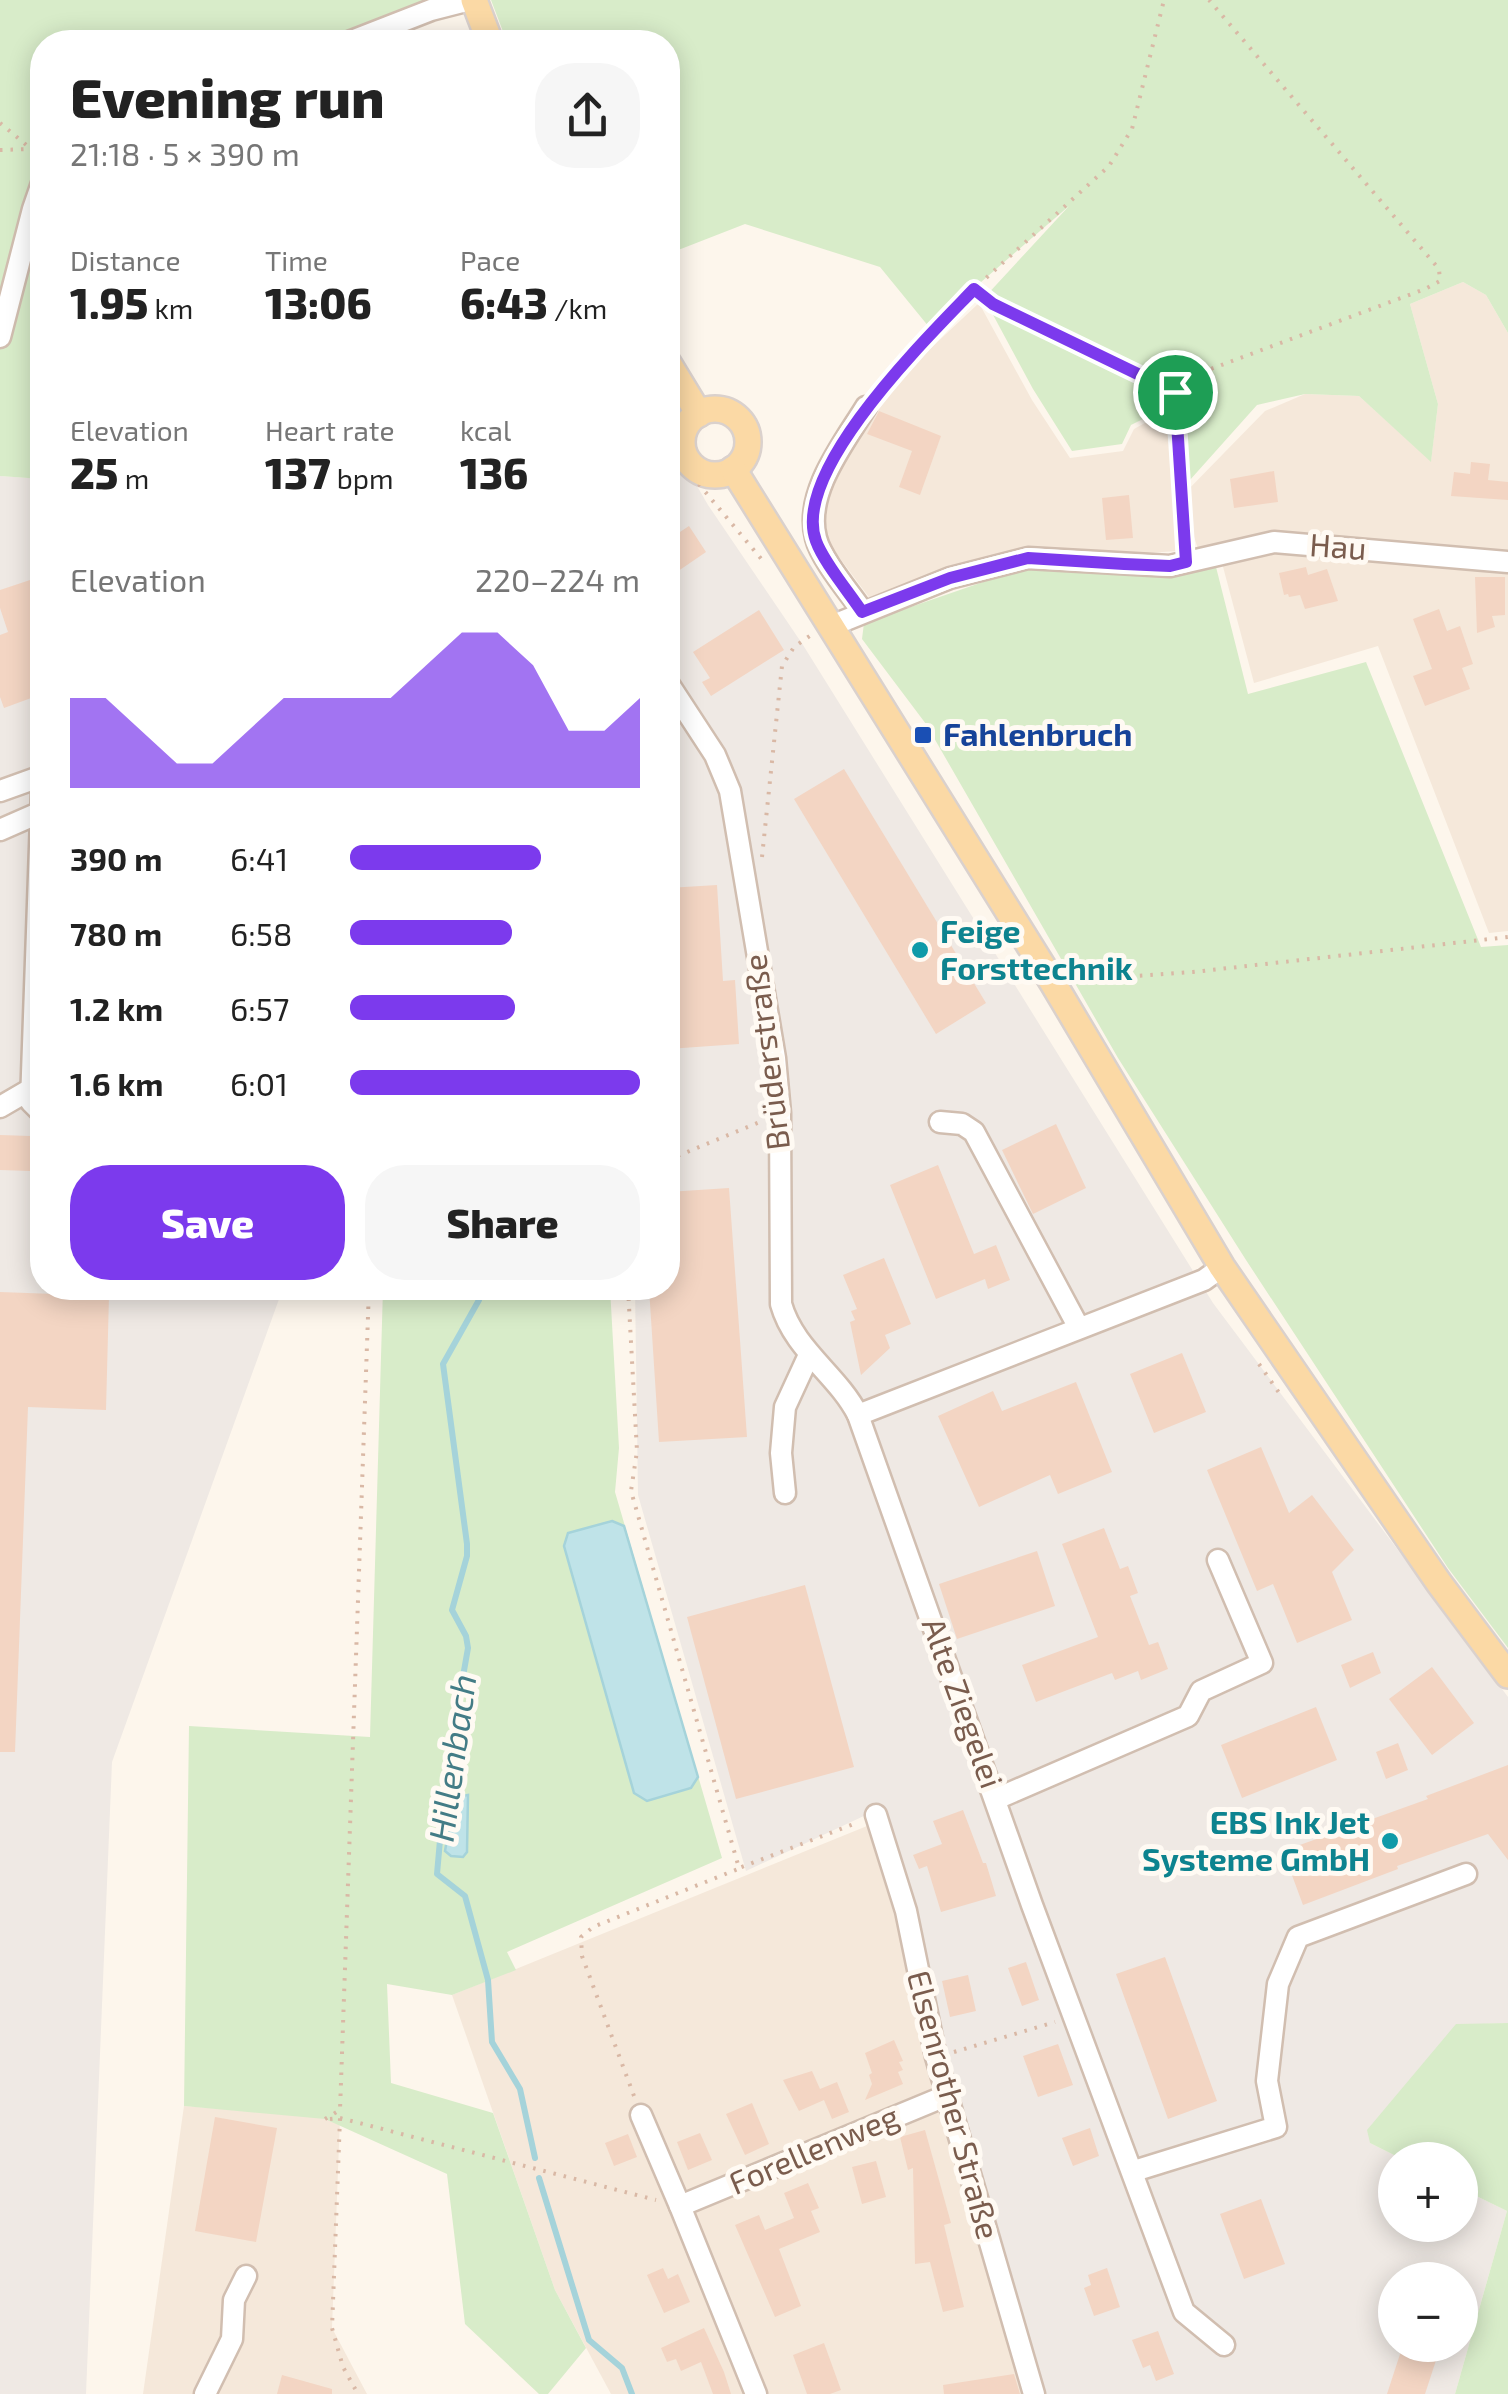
<!DOCTYPE html>
<html lang="en">
<head>
<meta charset="utf-8">
<style>
	:root { --surface:#fff; --page:#f6f6f6; --text:#222; --muted:#767676; --accent:#7c3aed }
	body { margin:0; font-family:"Exo 2",sans-serif; background:var(--page); color:var(--text); height:100vh; display:flex; flex-direction:column; font-size:38px; white-space:nowrap }
	* { box-sizing:border-box; margin:0 }
	p { font-size:32px; color:var(--muted) }
	.icon { flex:none; width:55px; height:55px; fill:none; stroke:currentColor; stroke-width:2; stroke-linecap:round; stroke-linejoin:round }
	.map { position:relative; flex:1; overflow:hidden }
	.side { position:absolute; left:30px; top:30px; width:650px; height:1270px; display:flex; flex-direction:column; background:var(--surface); border-radius:40px; box-shadow:0 5px 25px #0003 }
	.side>* { flex:none }
	.controls { position:absolute; left:1378px; top:2142px; display:grid; gap:20px }
	.controls a { display:grid; place-items:center; width:100px; height:100px; border-radius:50%; background:var(--surface); box-shadow:0 5px 25px #0003; font-size:50px }
	.pin { position:absolute; display:grid; place-items:center; width:85px; height:85px; color:#fff; margin:-42px; border:5px solid #fff; border-radius:50%; box-shadow:0 2px 10px #0007 }
	.round { display:grid; place-items:center; flex:none; width:105px; height:105px; border-radius:40px; background:var(--page) }
	.headline { display:flex; align-items:center; justify-content:space-between; height:170px; padding:0 40px }
	h1 { font-size:55px; font-weight:800; line-height:75px }
	.stats { display:grid; grid-template-columns:repeat(3,1fr); gap:15px; height:170px; padding:10px 40px }
	.stats div { display:grid; align-content:center }
	.stats b { font-size:42px; font-weight:800 }
	.stats small { font-size:28px; font-weight:400 }
	.stats p { font-size:28px }
	.chart { height:280px; padding:20px 40px }
	.chart p { display:flex; justify-content:space-between }
	.chart svg { width:100%; height:180px; margin-top:10px; fill:var(--accent); opacity:.7 }
	.primary-button { display:flex; gap:20px; margin-top:auto; padding:20px 40px }
	.primary-button a { flex:1; height:115px; border-radius:40px; background:var(--accent); color:#fff; font-size:40px; font-weight:800; line-height:115px; text-align:center }
	.primary-button a+a { background:var(--page); color:var(--text) }
	ul { padding:0 40px; list-style:none; font-size:32px }
	li { display:grid; grid-template-columns:160px 120px 1fr; align-items:center; height:75px }
	li i { height:25px; border-radius:12px; background:var(--accent) }
	.map>svg:first-child { display:block }
</style>
</head>
<body>
<div class="map">
<svg width="1508" height="2394" viewBox="0 0 1508 2394">
	<rect width="100%" height="100%" fill="#fdf6ec"/>
	<!-- residential -->
	<g fill="#f5e8da">
		<path d="M1463,282l23,13 22,38v598l-19,2 -111,-287 -124,37 -36,-135 -19,4 -18,-55 84,-86 40,-17 54,2 72,65 7,-57 -28,-100z"/>
		<path d="M979,303l53,97 38,58 53,-7 11,-22 31,-17 10,83 18,55 -76,5 -99,-4 -147,49 -44,-59 -2,-36 24,-56 33,-55z"/>
		<path d="M867,1826l138,451 32,117h-426l-56,-104 -103,-295z"/>
		<path d="M184,2106l156,12 -8,210 35,66h-224z"/>
	</g>
	<!-- industrial -->
	<g fill="#efe9e4" fill-rule="evenodd">
		<path d="M668,436l40,69 95,140 410,658 295,394v326l-52,2 -86,118 34,17h-9v65h65v-37l47,23 -52,183h-416l-158,-586 -135,63 -108,-376 -3,-207h33zM1395,2280h65v65h-65z"/>
		<path d="M0,476l42,3v809h241l-171,474 -26,632h-86z"/>
	</g>
	<!-- green -->
	<g fill="#d8ecc9">
		<path d="M0,0h445l-99,42h-304v437l-42,-3z"/>
		<path d="M491,0h1017v333l-22,-38 -23,-13 -53,22 28,100 -7,58 -72,-66 -54,-2 -48,11 -76,85 -12,-84 -38,19 -9,19 -50,7 -39,-62 -49,-91 85,-92 -140,121 -49,-60 -135,-43 -77,30v-212h-161z"/>
		<path d="M1215,563l33,131 118,-32 115,285 27,-2v703l-60,-80 -202,-308 -128,-202 -192,-334 -64,-85 2,-16 163,-56 142,10z"/>
		<path d="M383,1288h227l9,160 -4,44 107,366 -215,94 9,18 -64,25 -65,-11 4,99 102,30 62,177 31,58 -38,46h-9l-74,-70 -18,-150 -122,-55 -141,-13 5,-380 181,11z"/>
		<path d="M1508,2023v371h-53l52,-183 -47,-23v-28h-56l-34,-17 -3,-13 89,-106z"/>
	</g>
	<!-- water -->
	<g fill="#bfe3e8" stroke="#a5d3da" stroke-width="2.5">
		<path d="M612,1521l12,5 74,251 -7,11 -44,13 -13,-8 -70,-247 4,-13z"/>
		<path d="M468,1795l-1,57 -4,5 -12,-1 -6,-5 9,-54z"/>
	</g>
	<g fill="none" stroke-linecap="round" stroke-linejoin="round">
		<!-- stream -->
		<g stroke="#a5d3da" stroke-width="6">
			<path d="M480,1288l-1,12 -36,64 24,180v12l-15,54 14,26 2,12 -22,125 -9,101 28,22 23,84 4,62 28,47 15,69"/>
			<path d="M539,2178l50,162 33,28 10,26"/>
		</g>
	</g>
	<!-- building -->
	<g fill="#f3d5c3">
		<path d="M879,411l62,25 -21,59 -21,-8 13,-36 -45,-17z"/>
		<path d="M1471,462l19,2 -2,16 20,2v18l-57,-4 3,-24 16,2z"/>
		<path d="M1274,471l4,31 -44,6 -4,-29z"/>
		<path d="M1129,495l4,43 -27,2 -4,-42z"/>
		<path d="M689,526l17,26 -38,26v-38z"/>
		<path d="M1306,567l2,8 19,-6 11,32 -33,8 -5,-14 -11,2 -1,-3 -4,1 -5,-22z"/>
		<path d="M42,576v118l-38,14 -4,-11v-62l8,-3 -8,-24v-18z"/>
		<path d="M1475,577h30v38l-13,1 3,11 -18,6z"/>
		<path d="M1439,609l8,22 13,-5 13,38 -11,4 8,21 -45,17 -12,-30 19,-7 -19,-50z"/>
		<path d="M759,610l25,40 -73,46 -9,-14 8,-4 -17,-26z"/>
		<path d="M844,769l142,234 -50,31 -142,-235z"/>
		<path d="M717,885l6,96 12,-1 4,64 -71,5v-161z"/>
		<path d="M1056,1124l30,64 -53,26 -31,-64z"/>
		<path d="M0,1135l31,1 -1,35 -30,-1z"/>
		<path d="M938,1165l36,89 22,-9 14,35 -22,9 -3,-10 -49,20 -46,-114z"/>
		<path d="M729,1188l18,249 -88,5 -10,-154h19v-96z"/>
		<path d="M884,1258l27,66 -26,11 5,13 -29,27 -11,-53 5,-2 -4,-9 6,-2 -14,-34z"/>
		<path d="M0,1292l109,4 -3,114 -78,-3 -13,345h-15z"/>
		<path d="M1182,1353l24,59 -52,21 -24,-59z"/>
		<path d="M1076,1382l36,90 -54,22 -8,-19 -71,32 -41,-91 55,-25 9,20z"/>
		<path d="M1261,1447l28,66 23,-18 42,55 -22,22 20,48 -55,23 -24,-59 -16,7 -50,-121z"/>
		<path d="M1104,1528l16,41 8,-3 10,27 -8,3 19,49 9,-3 10,27 -27,11 -3,-9 -23,9 -3,-7 -76,29 -14,-37 76,-28 -36,-93z"/>
		<path d="M1037,1551l18,55 -98,33 -18,-55z"/>
		<path d="M805,1585l49,182 -118,32 -49,-182z"/>
		<path d="M1373,1652l8,21 -31,15 -9,-23z"/>
		<path d="M1432,1667l42,56 -42,32 -43,-56z"/>
		<path d="M1316,1707l21,53 -95,38 -21,-53z"/>
		<path d="M1398,1743l10,27 -22,9 -10,-27z"/>
		<path d="M1508,1765v95l-20,-26 -91,32 1,3 -95,36 -20,-54 145,-52 -2,-3z"/>
		<path d="M963,1810l20,53h3l10,33 -55,16 -14,-46 -8,3 -6,-14 29,-11 -9,-23z"/>
		<path d="M1165,1957l52,144 -49,18 -52,-145z"/>
		<path d="M1026,1962l13,38 -17,6 -14,-38z"/>
		<path d="M968,1975l8,36 -26,6 -8,-36z"/>
		<path d="M894,2040l9,21 -4,1 4,8 -5,2 5,12 -38,16 7,-16 -3,-9 3,-2 -7,-20z"/>
		<path d="M1058,2044l15,41 -35,12 -15,-41z"/>
		<path d="M812,2071l8,18 17,-7 12,30 -17,7 -8,-19 -25,11 -16,-31z"/>
		<path d="M752,2103l17,41 -24,11 -19,-41z"/>
		<path d="M215,2117l62,11 -21,114 -61,-11z"/>
		<path d="M1090,2128l9,28 -26,10 -11,-28z"/>
		<path d="M925,2130l26,93 -7,2 20,82 -21,5 -13,-50 -15,2 -2,-96 -5,2 -8,-33z"/>
		<path d="M700,2133l12,27 -24,10 -11,-28z"/>
		<path d="M628,2134l9,23 -23,9 -9,-23z"/>
		<path d="M876,2161l10,36 -24,7 -10,-37z"/>
		<path d="M808,2183l11,25 -8,3 9,21 -41,17 22,57 -26,11 -40,-92 24,-10 6,15 29,-12 -10,-25z"/>
		<path d="M1261,2199l24,65 -41,15 -24,-65z"/>
		<path d="M663,2268l5,11 10,-5 12,28 -26,11 -17,-38z"/>
		<path d="M1107,2268l13,39 -26,9 -10,-28 7,-3 -3,-10z"/>
		<path d="M704,2328l20,44 7,22h-18l-12,-32 -20,9 -5,-12 -9,3 -6,-14z"/>
		<path d="M1158,2331l16,43 -18,7 -6,-16 -7,3 -11,-28z"/>
		<path d="M824,2343l17,47 -11,4h-23l-14,-39z"/>
		<path d="M1403,2345h38l-16,49h-38z"/>
		<path d="M1014,2374l6,20h-76l-1,-9z"/>
		<path d="M282,2375l50,14v5h-55z"/>
	</g>
	<g fill="none" stroke-linecap="round" stroke-linejoin="round">
		<defs>
			<g id="minor">
				<path d="M349,42l82,-32 39,-10"/>
				<path d="M0,337l33,-128 9,-26"/>
				<path d="M668,467l17,-11"/>
				<path d="M863,612c-13,-19 -42,-53 -47,-74 -12,-45 28,-95 50,-131"/>
				<path d="M831,626l119,-48 78,-20 142,8 104,-24 234,20"/>
				<path d="M668,683l47,72 15,36 45,267 5,55 1,191c13,46 56,70 77,111l174,490 152,407 40,33"/>
				<path d="M42,790l-11,312 11,11"/>
				<path d="M0,791l42,-15"/>
				<path d="M0,830l41,-18"/>
				<path d="M0,1107l31,-18"/>
				<path d="M940,1122l22,2 12,8 105,196"/>
				<path d="M858,1415l346,-135 18,-13"/>
				<path d="M785,1493l-4,-40 4,-46 24,-52"/>
				<path d="M996,1799l192,-83 13,-25 61,-28 -44,-103"/>
				<path d="M876,1815l30,96 30,146 98,337"/>
				<path d="M641,2115l39,91"/>
				<path d="M1134,2171l142,-44 -9,-46 11,-97 20,-47 168,-63"/>
				<path d="M205,2394l27,-55 2,-39 12,-24"/>
				<path d="M756,2394l-76,-188 268,-111"/>
			</g>
			<g id="major">
				<path d="M474,0l16,42"/>
				<path d="M668,363l31,51"/>
				<circle cx="715" cy="442" r="33"/>
				<path d="M733,469l320,514 169,284 217,316 69,92"/>
			</g>
		</defs>
		<!-- minor casing -->
		<use href="#minor" stroke="#d1beb0" stroke-width="25"/>
		<!-- major casing -->
		<use href="#major" stroke="#dad1cd" stroke-width="30"/>
		<!-- path -->
		<g stroke="#d9b8a5" stroke-width="4" stroke-dasharray="2.5 8" stroke-linecap="butt">
			<path d="M0,123l42,35"/>
			<path d="M0,150l30,-1"/>
			<path d="M974,289l19,15 181,88"/>
			<path d="M878,392l96,-103 135,-123 23,-37 32,-129"/>
			<path d="M673,442v-25"/>
			<path d="M692,476l71,85"/>
			<path d="M1184,545l-10,-145 2,-15 8,-6 241,-90 15,-8 -1,-12 -230,-269"/>
			<path d="M762,857l20,-191 12,-19 17,-12"/>
			<path d="M1077,980l116,-8 315,-35"/>
			<path d="M668,1160l94,-39"/>
			<path d="M628,1288l9,163 -6,40 108,377 120,-46"/>
			<path d="M1259,1364l23,33"/>
			<path d="M954,2052l101,-30"/>
			<path d="M634,2096l-52,-140 -1,-19 12,-10 145,-58"/>
			<path d="M340,2118l316,82"/>
			<path d="M325,2119l15,-9 29,-822"/>
			<path d="M330,2119l10,-1 -8,210 11,39 15,27"/>
		</g>
		<!-- minor -->
		<use href="#minor" stroke="#fff" stroke-width="20"/>
		<!-- major -->
		<use href="#major" stroke="#fbd9a5" stroke-width="25"/>
	</g>
	<g fill="none" stroke-linecap="round" stroke-linejoin="round">
		<defs>
			<path id="route" d="M974,289l19,15 182,88 11,170 -16,4 -46,-2 -96,-6 -78,20 -88,34c-13,-20 -38,-49 -46,-71 -26,-70 113,-205 158,-252z"/>
		</defs>
		<!-- route casing -->
		<use href="#route" stroke="#fff" stroke-width="20"/>
		<!-- route -->
		<use href="#route" stroke="#7c3aed" stroke-width="12"/>
	</g>
	<!-- markers -->
	<rect fill="#1a4fb4" stroke="#fffaf3" stroke-width="4" x="913" y="725" width="20" height="20" rx="5"/>
	<g fill="#0f9aa8" stroke="#fffaf3" stroke-width="4">
		<circle cx="920" cy="950" r="10"/>
		<circle cx="1390" cy="1841" r="10"/>
	</g>
	<g text-anchor="middle" stroke-width="10" stroke-linejoin="round" paint-order="stroke">
		<!-- street labels -->
		<g font-size="32" fill="#7a5c4d" stroke="#fffaf3">
			<text transform="translate(1338 547) rotate(4)" y="11">Hau</text>
			<text transform="translate(767 1052) rotate(-97)" y="11">Brüderstraße</text>
			<text transform="translate(962 1703) rotate(70)" y="11">Alte Ziegelei</text>
			<text transform="translate(953 2105) rotate(75)" y="11">Elsenrother Straße</text>
			<text transform="translate(814 2150) rotate(-23)" y="11">Forellenweg</text>
		</g>
		<!-- transit labels -->
		<g font-size="32" font-weight="bold" fill="#164399" stroke="#fffaf3" text-anchor="start">
			<text x="943" y="746">Fahlenbruch</text>
		</g>
		<!-- culture labels -->
		<g font-size="32" font-weight="bold" fill="#0d838f" stroke="#fffaf3" text-anchor="start">
			<text x="940" y="943">Feige<tspan x="940" dy="37">Forsttechnik</tspan></text>
			<text x="1370" y="1834" text-anchor="end">EBS Ink Jet<tspan x="1370" dy="37">Systeme GmbH</tspan></text>
		</g>
		<!-- water labels -->
		<g font-size="35" font-style="italic" fill="#437c86" stroke="#fffaf3">
			<text transform="translate(453 1758) rotate(-82)" y="12">Hillenbach</text>
		</g>
	</g>
</svg>
<div class="controls">
<a>+</a>
<a>−</a>
</div>
<div class="pin" style="left:1175px;top:392px;background:#1e9e55"><svg class="icon" aria-label="arrive" viewBox="0 0 24 24"><path d="M6 21V4h12l-3 4 3 4H6"/></svg></div>
<section class="side">
<div class="headline"><div><h1>Evening run</h1><p>21:18 · 5 × 390 m</p></div><a class="round"><svg class="icon" aria-label="share" viewBox="0 0 24 24"><path d="M12 15V3M7 8l5-5 5 5M5 13v7h14v-7"/></svg></a></div>
<div class="stats">
<div><p>Distance</p><b>1.95<small> km</small></b></div>
<div><p>Time</p><b>13:06</b></div>
<div><p>Pace</p><b>6:43<small> /km</small></b></div>
</div>
<div class="stats">
<div><p>Elevation</p><b>25<small> m</small></b></div>
<div><p>Heart rate</p><b>137<small> bpm</small></b></div>
<div><p>kcal</p><b>136</b></div>
</div>
<div class="chart"><p><span>Elevation</span>220–224 m</p>
<svg viewBox="0 0 160 44" preserveAspectRatio="none"><path d="M0 44V22L10 22L20 30L30 38L40 38L50 30L60 22L70 22L80 22L90 22L100 14L110 6L120 6L130 14L140 30L150 30L160 22V44z"/></svg>
</div>
<ul>
<li><b>390 m</b>6:41<i style="width:66%"></i></li>
<li><b>780 m</b>6:58<i style="width:56%"></i></li>
<li><b>1.2 km</b>6:57<i style="width:57%"></i></li>
<li><b>1.6 km</b>6:01<i style="width:100%"></i></li>
</ul>
<div class="primary-button"><a>Save</a><a>Share</a></div>
</section>
</div>
</body>
</html>
